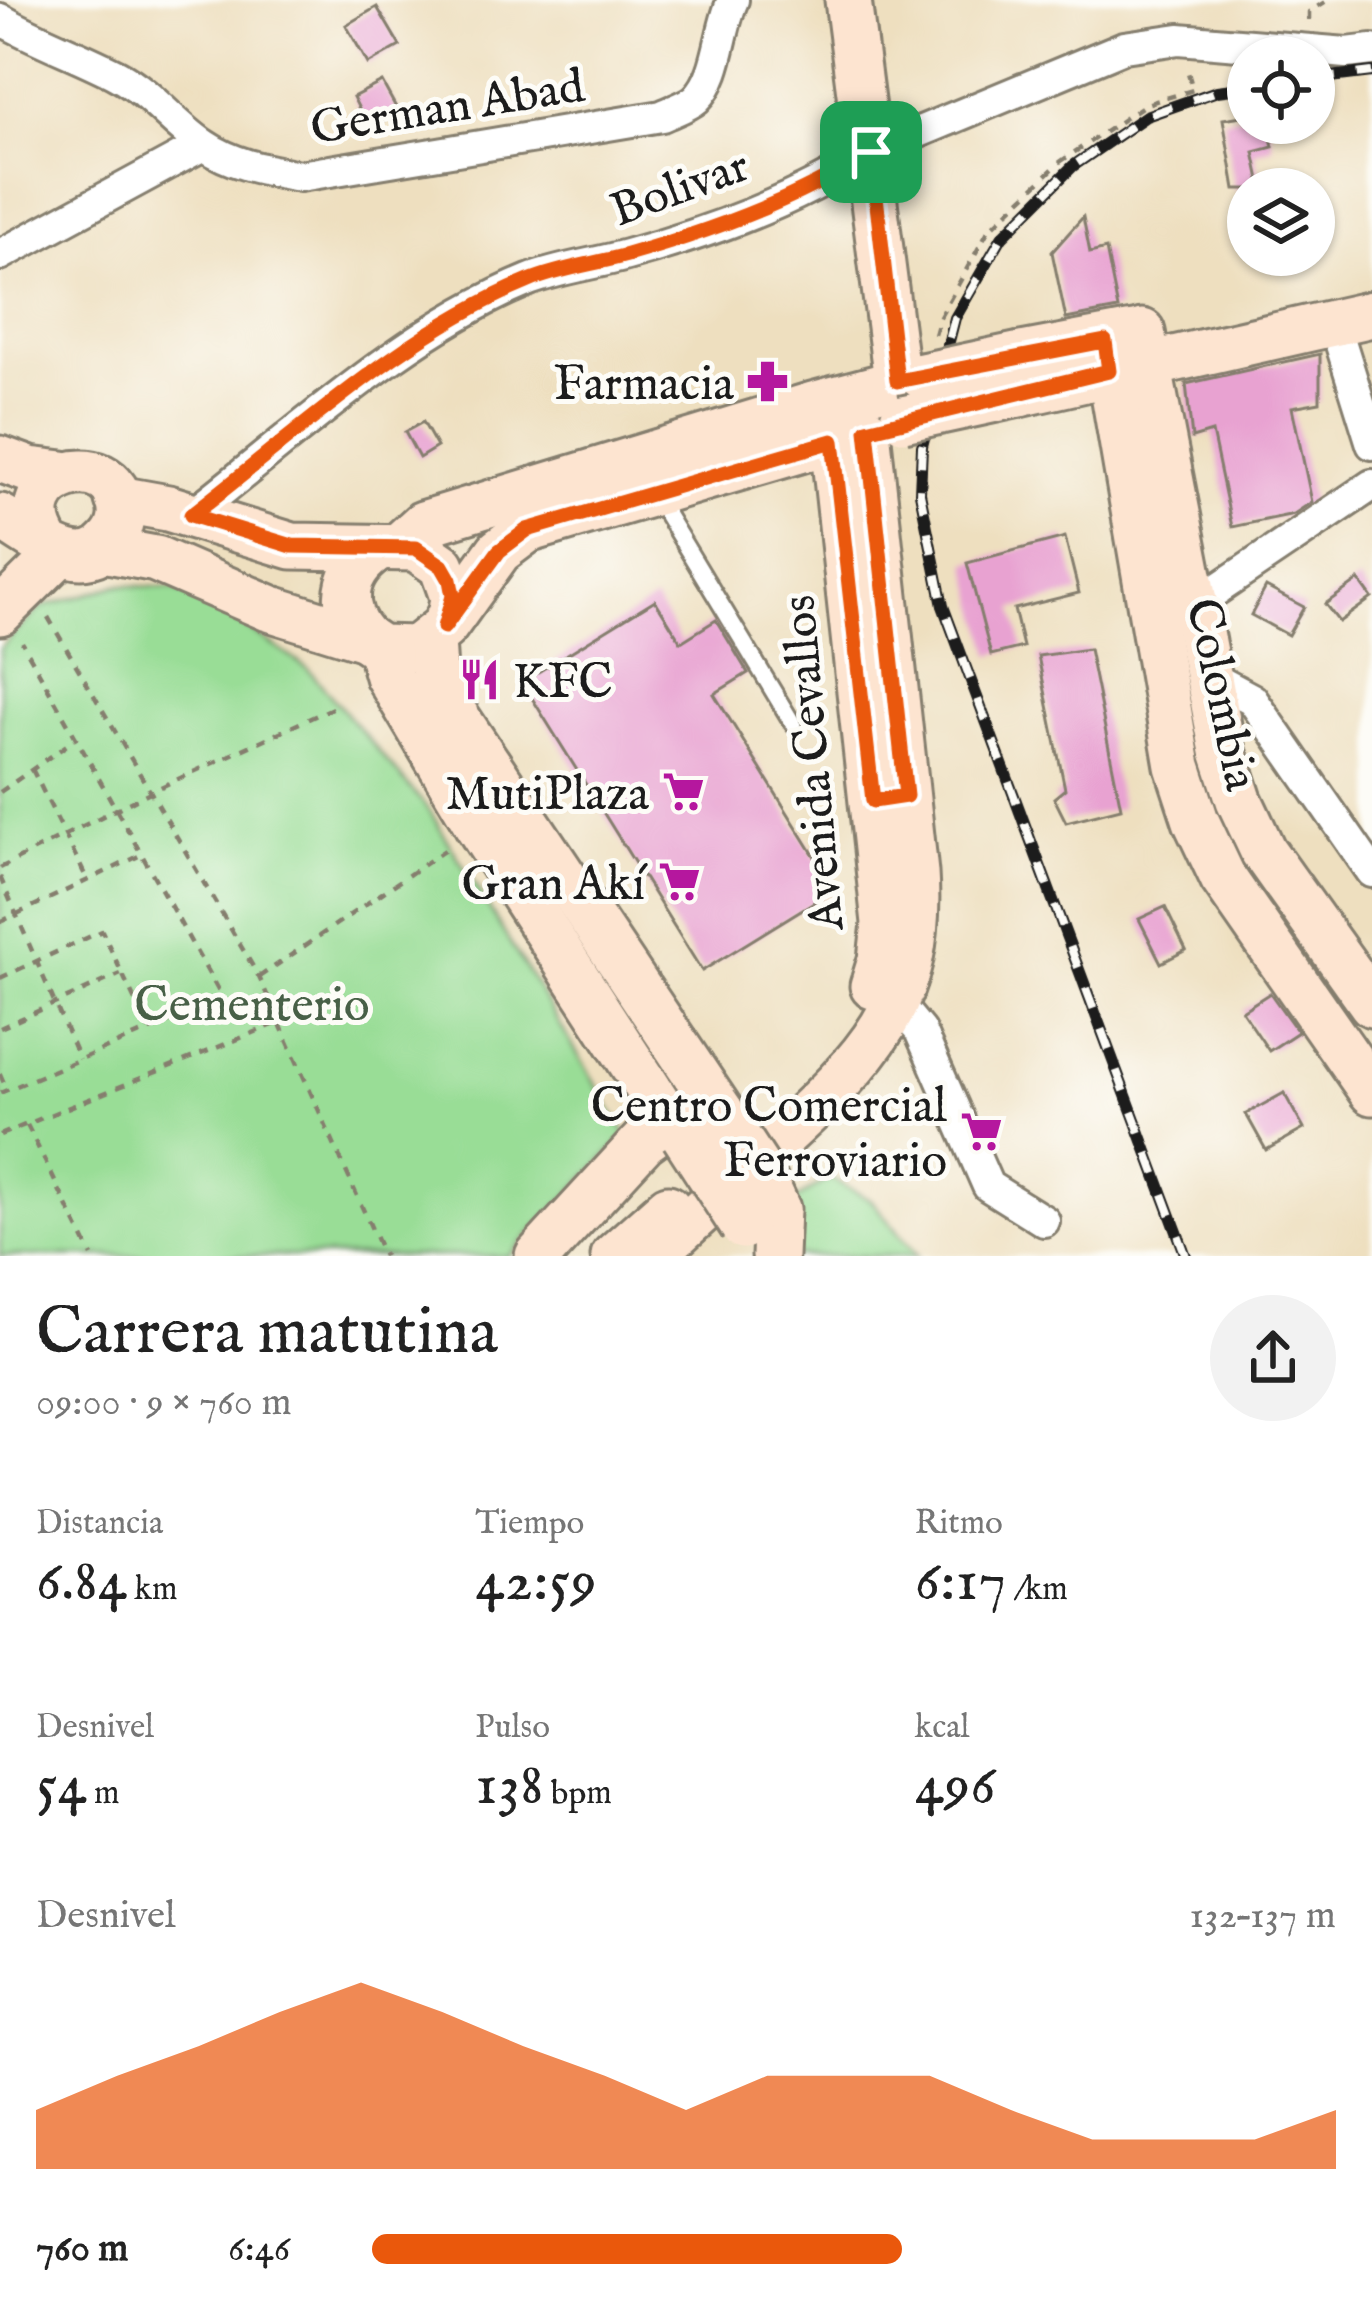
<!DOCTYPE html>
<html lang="es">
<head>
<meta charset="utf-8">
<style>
	:root { --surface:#fff; --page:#f2f2f2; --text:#222; --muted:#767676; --accent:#ea580c }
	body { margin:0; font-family:"IM FELL English",serif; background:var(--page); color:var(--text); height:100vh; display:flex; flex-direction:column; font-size:45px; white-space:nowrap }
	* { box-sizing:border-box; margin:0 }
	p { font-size:39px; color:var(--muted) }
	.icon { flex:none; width:66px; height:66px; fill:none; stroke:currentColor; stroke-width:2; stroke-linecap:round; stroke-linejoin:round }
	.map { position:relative; height:1256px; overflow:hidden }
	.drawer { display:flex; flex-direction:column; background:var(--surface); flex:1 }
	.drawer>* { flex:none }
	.tools { position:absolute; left:1227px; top:36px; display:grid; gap:24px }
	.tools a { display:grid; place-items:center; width:108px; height:108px; border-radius:50%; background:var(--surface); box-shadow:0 3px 9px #0004; font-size:60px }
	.pin { position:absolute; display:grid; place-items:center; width:102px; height:102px; color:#fff; margin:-51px; border-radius:24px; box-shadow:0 6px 18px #0006 }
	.round { display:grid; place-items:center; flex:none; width:126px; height:126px; border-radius:63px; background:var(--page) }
	.overview { display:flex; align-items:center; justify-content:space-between; height:204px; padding:0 36px }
	h1 { font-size:66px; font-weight:600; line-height:90px }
	.stats { display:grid; grid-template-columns:repeat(3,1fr); gap:18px; height:204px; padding:12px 36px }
	.stats div { display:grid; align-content:center }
	.stats b { font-size:60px; font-weight:600 }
	.stats small { font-size:33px; font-weight:400 }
	.stats p { font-size:33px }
	.chart { height:336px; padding:24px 36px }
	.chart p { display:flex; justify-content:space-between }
	.chart svg { width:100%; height:216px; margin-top:12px; fill:var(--accent); opacity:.7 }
	ul { padding:0 36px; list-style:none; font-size:39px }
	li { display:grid; grid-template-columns:192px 144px 1fr; align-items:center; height:90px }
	li i { height:30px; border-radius:15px; background:var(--accent) }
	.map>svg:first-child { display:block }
</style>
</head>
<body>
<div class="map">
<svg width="1372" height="1256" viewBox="0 0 1372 1256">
	<rect width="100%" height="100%" fill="#fdfcf7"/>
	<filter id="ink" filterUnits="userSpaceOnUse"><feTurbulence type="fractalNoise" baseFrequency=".00833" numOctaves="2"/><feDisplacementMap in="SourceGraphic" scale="24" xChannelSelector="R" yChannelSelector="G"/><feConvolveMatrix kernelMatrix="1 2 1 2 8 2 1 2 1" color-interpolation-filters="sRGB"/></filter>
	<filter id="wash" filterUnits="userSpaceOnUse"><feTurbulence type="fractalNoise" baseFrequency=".004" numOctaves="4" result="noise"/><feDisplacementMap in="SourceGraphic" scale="48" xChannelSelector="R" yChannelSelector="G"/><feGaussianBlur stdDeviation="2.7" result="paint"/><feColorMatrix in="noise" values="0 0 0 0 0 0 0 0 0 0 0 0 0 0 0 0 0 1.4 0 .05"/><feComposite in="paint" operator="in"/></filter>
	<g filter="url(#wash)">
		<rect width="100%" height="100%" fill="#eedfbf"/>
		<!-- green -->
		<g fill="#99dd96" stroke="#5a7c59" stroke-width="3">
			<path d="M118,585l55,3 46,21 88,59 122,142 198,325 -118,121h-509v-608l42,-41z"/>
			<path d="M830,1178l42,23 45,55h-127l-1,-52z"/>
		</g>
		<g id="blocks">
			<!-- building -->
			<g fill="#e8a2d1">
				<path d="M377,7l23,39 -32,18 -22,-39z"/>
				<path d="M382,82l17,31 -30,16 -16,-32z"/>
				<path d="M1248,115v8h20l5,24 -19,5 8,37h-27l-12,-70z"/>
				<path d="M1083,217l7,36 16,-4 12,60 -52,10 -14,-67z"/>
				<path d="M1320,354v48l-28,5 20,95 -18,12 -62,13 -20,-95 -20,6 -6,-54z"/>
				<path d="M423,422l14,25 -18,11 -14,-26z"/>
				<path d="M1065,537l14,56 -65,16 9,38 -32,8 -24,-92z"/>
				<path d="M1359,580l13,18 -33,24 -14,-18z"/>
				<path d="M1266,587l38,20 -16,28 -37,-20z"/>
				<path d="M655,600l26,42 35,-22 32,53 -34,21 121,195 -133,82 -180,-289z"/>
				<path d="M1089,649l32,159 -55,14 -12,-24 11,-9 -27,-133z"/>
				<path d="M1165,907l21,43 -25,13 -22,-44z"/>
				<path d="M1270,993l28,39 -29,19 -27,-40z"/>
				<path d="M1284,1093l20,36 -38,21 -20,-36z"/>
			</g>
		</g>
	</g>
	<g filter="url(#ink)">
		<use href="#blocks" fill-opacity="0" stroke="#857e6e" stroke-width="3"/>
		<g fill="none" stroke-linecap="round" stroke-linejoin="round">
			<defs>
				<path id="lane" d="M657,499l136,225"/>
				<g id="street">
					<path d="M0,19c38,22 79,36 117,56 34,18 56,49 87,70 29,20 62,25 96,31l362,-60c10,-5 26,-10 34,-17 24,-23 23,-70 37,-99"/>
					<path d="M0,255l203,-110"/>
					<path d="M1334,322l38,122"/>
					<path d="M191,515c105,-81 214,-184 338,-235 31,-12 66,-16 98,-25 81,-22 174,-56 244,-103l253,-105 55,-8 168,14 25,-3"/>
					<path d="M1197,603l175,-118"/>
					<path d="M1209,676l43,23 120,173"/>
					<path d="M896,1002l24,29 68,155 56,35"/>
				</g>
				<g id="secondary">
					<path d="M848,0l49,381"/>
					<path d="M1142,332l81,419 16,49 24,51 109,153"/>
					<path d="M1105,341l73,425 18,55 27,57 149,214"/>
					<path d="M1021,355l112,-21"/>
					<path d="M1019,394l353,-80"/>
					<path d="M833,441l52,482 -4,37 -8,26"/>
					<path d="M0,459l30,11 33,4"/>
					<path d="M0,517c30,15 78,62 109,25 7,-7 11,-15 12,-25 4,-76 -121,-45 -73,28"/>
					<path d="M400,545l23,-21 390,-119 109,-29"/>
					<path d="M102,549l54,10 113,49 96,30 15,10 36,1 28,-22 7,-15 2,-15 -11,-31 -26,-18 -124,-2 -124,-38 -50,-9"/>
					<path d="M0,612l60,-59"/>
					<path d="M446,625l53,-74 28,-21 334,-98"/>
					<path d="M365,638c-28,-30 -22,-67 13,-89"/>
					<path d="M432,640l2,32 15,34 272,406"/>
					<path d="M380,648l8,28 88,147 194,299 14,13"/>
					<path d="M538,1256l106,-115 51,-37"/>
					<path d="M614,1256l54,-48"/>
					<path d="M652,1256c41,-37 82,-74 122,-112 91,-84 150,-137 141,-271l-48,-443"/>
					<path d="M775,1256l2,-47"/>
				</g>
			</defs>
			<!-- lane casing -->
			<use href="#lane" stroke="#857e6e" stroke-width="21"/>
			<!-- street casing -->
			<use href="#street" stroke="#857e6e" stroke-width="36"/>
			<!-- secondary casing -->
			<use href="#secondary" stroke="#857e6e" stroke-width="51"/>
			<!-- path -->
			<g stroke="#857e6e" stroke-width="4.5" stroke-dasharray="9 9" stroke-linecap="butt">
				<path d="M1309,20v-8l19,-12"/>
				<path d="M935,335l5,-18 48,-86 72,-69 86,-58 47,-14 -6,-21"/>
				<path d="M48,617l211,360 125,279"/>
				<path d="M32,769l56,112"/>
				<path d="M0,792l74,-52"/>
				<path d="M0,868l152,-77 187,-86"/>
				<path d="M0,877l79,182"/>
				<path d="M0,922l141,-67"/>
				<path d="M259,977l189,-129"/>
				<path d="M0,978l102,-47 47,99"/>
				<path d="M0,1028l121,-54"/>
				<path d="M0,1074l7,16"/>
				<path d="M0,1093l223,-94 -201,-357"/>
				<path d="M27,1125l65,131"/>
				<path d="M0,1135l278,-112"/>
			</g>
			<!-- lane -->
			<use href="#lane" stroke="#fff" stroke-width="15"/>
			<!-- street -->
			<use href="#street" stroke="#fff" stroke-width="30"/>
			<!-- secondary -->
			<use href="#secondary" stroke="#fde4d0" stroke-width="45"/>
			<defs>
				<g id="rail">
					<path d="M1314,79l58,-7"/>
					<path d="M1186,1256l-243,-650 -23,-113 2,-47 33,-128 47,-81 71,-71 73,-50 71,-25 31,-4"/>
				</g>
			</defs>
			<!-- rail casing -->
			<use href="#rail" stroke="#1c1c1c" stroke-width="12"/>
			<!-- rail -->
			<use href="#rail" stroke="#fdfcf7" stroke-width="8" stroke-dasharray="22" stroke-linecap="butt"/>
			<defs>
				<g id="secondary-bridge">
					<path d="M922,376l99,-21"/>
					<path d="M903,419l116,-25"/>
					<path d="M721,1112l41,63 15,34"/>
					<path d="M684,1135l59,91"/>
				</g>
			</defs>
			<!-- secondary-bridge casing -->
			<use href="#secondary-bridge" stroke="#857e6e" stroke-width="51" stroke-linecap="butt"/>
			<!-- secondary-bridge -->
			<use href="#secondary-bridge" stroke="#fde4d0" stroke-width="45"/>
		</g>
	</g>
	<g fill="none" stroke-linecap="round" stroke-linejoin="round" filter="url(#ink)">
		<defs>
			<path id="route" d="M871,152l26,229 208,-40 4,30 -242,59 39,366 -33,5 -40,-360 -306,89 -28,21 -55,76 9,-31 -3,-16 -8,-14 -26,-18 -124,-2 -101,-31c106,-81 213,-183 338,-234 31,-13 66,-17 98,-26 81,-23 173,-56 244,-103z"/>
		</defs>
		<!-- route casing -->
		<use href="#route" stroke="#fff" stroke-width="24"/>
		<!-- route -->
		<use href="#route" stroke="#ea580c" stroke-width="15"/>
	</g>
	<!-- icons -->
	<defs>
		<symbol id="pharmacy-bare" viewBox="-9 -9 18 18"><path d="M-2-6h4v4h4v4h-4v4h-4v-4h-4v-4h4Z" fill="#b5179e" stroke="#fdfcf7" stroke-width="2.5" paint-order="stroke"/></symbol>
		<symbol id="restaurant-bare" viewBox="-9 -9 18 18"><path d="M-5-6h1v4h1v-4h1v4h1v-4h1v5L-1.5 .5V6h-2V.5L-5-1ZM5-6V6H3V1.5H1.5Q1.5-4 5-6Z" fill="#b5179e" stroke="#fdfcf7" stroke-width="2.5" paint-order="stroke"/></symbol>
		<symbol id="supermarket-bare" viewBox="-9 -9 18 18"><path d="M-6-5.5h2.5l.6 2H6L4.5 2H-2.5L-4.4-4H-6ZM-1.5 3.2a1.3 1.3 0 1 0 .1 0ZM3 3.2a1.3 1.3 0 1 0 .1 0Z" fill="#b5179e" stroke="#fdfcf7" stroke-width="2.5" paint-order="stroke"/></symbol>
	</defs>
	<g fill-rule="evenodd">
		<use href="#pharmacy-bare" x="738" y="352" width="59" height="59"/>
		<use href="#restaurant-bare" x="450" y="650" width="59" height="59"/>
		<use href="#supermarket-bare" x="654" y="762" width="59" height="59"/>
		<use href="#supermarket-bare" x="650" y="852" width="59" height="59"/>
		<use href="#supermarket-bare" x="952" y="1102" width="59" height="59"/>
	</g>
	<g text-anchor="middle" stroke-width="10" stroke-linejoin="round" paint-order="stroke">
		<!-- street labels -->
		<g font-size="48" fill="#1c1c1c" stroke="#fdfcf7">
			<text transform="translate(447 105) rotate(-9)" y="17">German Abad</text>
			<text transform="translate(679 186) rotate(-20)" y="17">Bolivar</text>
			<text transform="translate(1224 694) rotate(78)" y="17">Colombia</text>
			<text transform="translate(811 763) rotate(-95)" y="17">Avenida Cevallos</text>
		</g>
		<!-- poi labels -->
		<g font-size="48" fill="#1c1c1c" stroke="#fdfcf7" text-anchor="end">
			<text x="734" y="399">Farmacia</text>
			<text x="513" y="697" text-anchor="start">KFC</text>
			<text x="649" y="809">MutiPlaza</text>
			<text x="645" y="899">Gran Akí</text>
			<text x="947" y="1121">Centro Comercial<tspan x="947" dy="55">Ferroviario</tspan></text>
		</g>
		<!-- park labels -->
		<g font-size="48" fill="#486047" stroke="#fdfcf7">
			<text x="252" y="1020">Cementerio</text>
		</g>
	</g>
</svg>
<div class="tools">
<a><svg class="icon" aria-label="locate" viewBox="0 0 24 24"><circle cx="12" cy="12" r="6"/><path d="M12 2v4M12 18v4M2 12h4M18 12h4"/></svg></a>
<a><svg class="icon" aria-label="layers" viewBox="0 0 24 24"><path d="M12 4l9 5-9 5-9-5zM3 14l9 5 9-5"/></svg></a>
</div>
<div class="pin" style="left:871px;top:152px;background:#1e9e55"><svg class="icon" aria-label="arrive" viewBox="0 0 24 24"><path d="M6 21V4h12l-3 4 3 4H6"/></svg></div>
</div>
<section class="drawer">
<div class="overview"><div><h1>Carrera matutina</h1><p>09:00 · 9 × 760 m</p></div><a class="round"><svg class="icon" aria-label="share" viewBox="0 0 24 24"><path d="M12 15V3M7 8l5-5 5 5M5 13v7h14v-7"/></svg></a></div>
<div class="stats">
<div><p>Distancia</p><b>6.84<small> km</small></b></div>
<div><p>Tiempo</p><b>42:59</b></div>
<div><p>Ritmo</p><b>6:17<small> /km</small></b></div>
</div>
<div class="stats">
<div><p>Desnivel</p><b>54<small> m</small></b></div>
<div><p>Pulso</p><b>138<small> bpm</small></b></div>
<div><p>kcal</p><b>496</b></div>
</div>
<div class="chart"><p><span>Desnivel</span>132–137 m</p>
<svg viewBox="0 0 160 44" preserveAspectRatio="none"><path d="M0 44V32L10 25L20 19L30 12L40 6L50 12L60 19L70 25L80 32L90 25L100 25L110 25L120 32L130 38L140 38L150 38L160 32V44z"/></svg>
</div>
<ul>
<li><b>760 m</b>6:46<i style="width:55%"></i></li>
</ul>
</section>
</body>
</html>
